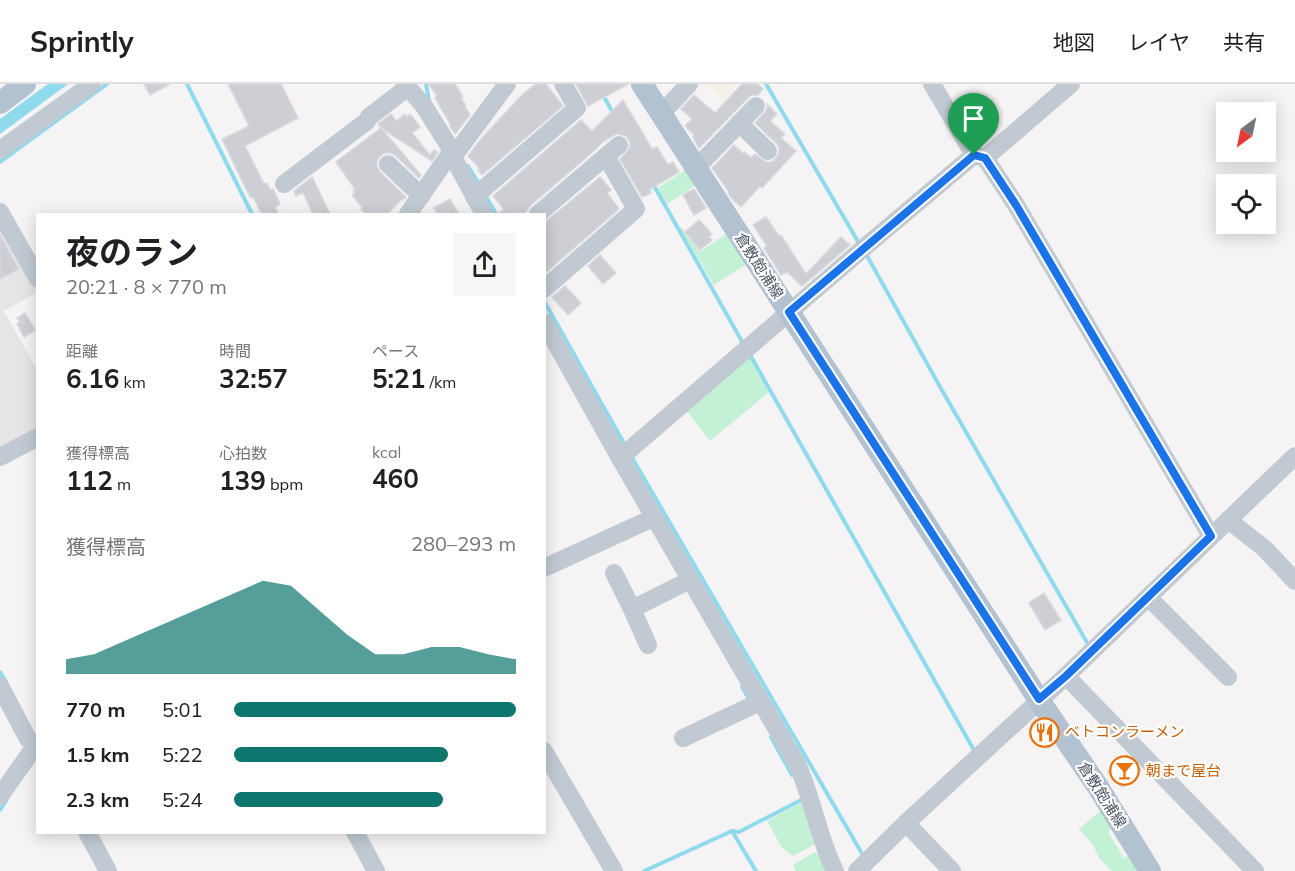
<!DOCTYPE html>
<html lang="ja">
<head>
<meta charset="utf-8">
<style>
	:root { --surface:#fff; --page:#f6f6f6; --text:#202124; --muted:#757577; --line:#e0e0e0; --accent:#0f766e }
	body { margin:0; font-family:Mulish,"Noto Sans JP",sans-serif; background:var(--page); color:var(--text); height:100vh; display:flex; flex-direction:column; font-size:22px; white-space:nowrap }
	* { box-sizing:border-box; margin:0 }
	p { font-size:20px; color:var(--muted) }
	.icon { flex:none; width:33px; height:33px; fill:none; stroke:currentColor; stroke-width:2; stroke-linecap:round; stroke-linejoin:round }
	.map { position:relative; flex:1; overflow:hidden }
	.details { position:absolute; left:36px; top:129px; width:510px; height:621px; display:flex; flex-direction:column; background:var(--surface); border-radius:0px; box-shadow:0 3px 15px #0003 }
	.details>* { flex:none }
	.needle { width:39px; rotate:213deg }
	.tools { position:absolute; left:1216px; top:18px; display:grid; gap:12px }
	.tools a { display:grid; place-items:center; width:60px; height:60px; border-radius:0px; background:var(--surface); box-shadow:0 3px 15px #0003; font-size:30px }
	.pin { position:absolute; display:grid; place-items:center; width:51px; height:51px; color:#fff; margin:-62px -26px; border-radius:50% 50% 50% 0; rotate:-45deg; box-shadow:0 0 6px #0007 }
	.pin .icon { rotate:45deg }
	.round { display:grid; place-items:center; flex:none; width:63px; height:63px; border-radius:0px; background:var(--page) }
	.head { display:flex; align-items:center; justify-content:space-between; height:102px; padding:0 30px }
	h1 { font-size:33px; font-weight:700; line-height:45px }
	.metrics { display:grid; grid-template-columns:repeat(3,1fr); gap:9px; height:102px; padding:6px 30px }
	.metrics div { display:grid; align-content:center }
	.metrics b { font-size:26px; font-weight:700 }
	.metrics small { font-size:16px; font-weight:400 }
	.metrics p { font-size:16px }
	.chart { height:168px; padding:12px 30px }
	.chart p { display:flex; justify-content:space-between }
	.chart svg { width:100%; height:108px; margin-top:6px; fill:var(--accent); opacity:.7 }
	ul { padding:0 30px; list-style:none; font-size:20px }
	li { display:grid; grid-template-columns:96px 72px 1fr; align-items:center; height:45px }
	li i { height:15px; border-radius:8px; background:var(--accent) }
	header { display:flex; align-items:center; gap:36px; box-sizing:border-box; height:84px; padding:0 30px; background:var(--surface); border-bottom:2px solid var(--line) }
	header strong { font-size:28px }
	nav { display:flex; gap:33px; margin-inline-start:auto; font-size:21px }
	.map>svg:first-child { display:block }
</style>
</head>
<body>
<header>
<strong>Sprintly</strong>
<nav><a>地図</a><a>レイヤ</a><a>共有</a></nav>
</header>
<div class="map">
<svg width="1295" height="787" viewBox="0 0 1295 787">
	<rect width="100%" height="100%" fill="#f5f3f3"/>
	<!-- education -->
	<path fill="#e6e4e5" d="M0,135l38,68 -1,5 -33,19 33,59v60l-37,20z"/>
	<!-- green -->
	<g fill="#c3f1d5">
		<path d="M689,84l10,15 -32,21 -9,-16z"/>
		<path d="M681,143l19,25 30,-21 20,31 -36,23 -34,-57z"/>
		<path d="M749,272l20,36 -59,49 -24,-31z"/>
		<path d="M802,718l13,42 -14,8 -8,4 -11,-8 -15,-27z"/>
		<path d="M1104,724l11,18 -7,6 16,26 9,-5 10,18h-31l-13,-13 -6,-13 -14,-16z"/>
		<path d="M815,768l5,1 8,18h-32l-3,-6z"/>
	</g>
	<!-- sand -->
	<path fill="#f5f0e5" d="M706,0h32l-14,16z"/>
	<!-- water -->
	<path fill="#90daee" d="M48,0h20l-68,50v-15z"/>
	<g fill="none" stroke-linecap="round" stroke-linejoin="round">
		<!-- stream -->
		<g stroke="#90daee" stroke-width="4">
			<path d="M187,0l65,130"/>
			<path d="M426,0l3,17"/>
			<path d="M597,0l17,31"/>
			<path d="M766,0l94,161"/>
			<path d="M0,78l107,-78"/>
			<path d="M468,82l12,20"/>
			<path d="M653,100l91,161"/>
			<path d="M485,111l11,19"/>
			<path d="M866,170l73,131 150,261"/>
			<path d="M544,217l82,146"/>
			<path d="M749,269l226,399"/>
			<path d="M631,372l233,401"/>
			<path d="M0,588l6,10"/>
			<path d="M742,603l9,15"/>
			<path d="M771,653l21,38"/>
			<path d="M0,726l6,-9"/>
			<path d="M732,747l24,40"/>
			<path d="M644,787l88,-40 7,1 64,-33"/>
		</g>
	</g>
	<!-- building -->
	<g fill="#cdcfd5" stroke="#d7d9de" stroke-width="1.5">
		<path d="M144,0h26l-20,11z"/>
		<path d="M228,0h53l17,34 -53,28 19,38 3,-1 3,7 3,-1 7,15 -5,3 3,7h-16l-9,-17 -2,1 -5,-9 -24,-50 27,-13z"/>
		<path d="M429,0h26l8,13 -2,1 5,8 -1,1 5,8 -15,19 -5,-8 1,-1 -16,-27 2,-2z"/>
		<path d="M536,0h10l17,22 -81,69 -4,-5 2,-1 -12,-13 13,-17 42,-45z"/>
		<path d="M576,0h52l-40,22z"/>
		<path d="M742,0h15l6,5 -5,6h-6l-4,3 -49,50 -6,-11 1,-2 -9,-9 7,-7 -11,-10 13,-14 21,18z"/>
		<path d="M623,16l29,49 5,-2 11,18 5,-3 6,10 -30,18 2,3 -9,4 -22,-38 9,-10 1,-7 -3,-5 -4,-2 -7,-1 -12,7 -16,15 -57,49 -7,9h-26l6,-5 -11,-13 88,-76 11,11z"/>
		<path d="M767,20l10,10 -7,7 15,13 -4,4 15,13 -34,37 -2,-2 -19,21 -8,-7 -5,-7 1,-1 -17,-24 22,-23 10,9 1,-2 6,6 4,-4 11,8h6l4,-4 3,-5v-6l-3,-4 -21,-20 9,-10 3,-4z"/>
		<path d="M391,30l5,7 9,-7 2,3 3,-3 10,13 -8,6 18,22 4,-5 4,2 -6,9 -51,-33 -3,-4z"/>
		<path d="M381,44l40,47 -2,3 -23,-22 -5,-3h-6l-5,3 -3,6v5l3,5 26,25 -3,3 -1,-1 -15,15h-21l-5,-5 1,-2 -10,-12 3,-2 -2,-3 2,-1 -19,-27z"/>
		<path d="M312,93l18,37h-17l-10,-21 -7,3 -2,-5z"/>
		<path d="M600,93l11,13 -4,3 12,16 -75,65v-51z"/>
		<path d="M694,105l12,19 -12,7 -11,-20z"/>
		<path d="M450,115l9,15h-21l-4,-6z"/>
		<path d="M766,133l13,19 2,-1 25,39 35,-37 9,8 -48,41 -15,-14 -6,3 -17,-27 3,-2 -14,-21z"/>
		<path d="M699,136l13,14 -3,3 3,3 -12,10 -15,-18z"/>
		<path d="M0,151l19,34 -19,10z"/>
		<path d="M600,171l16,18 -13,11 -15,-18z"/>
		<path d="M565,202l16,17 -13,12 -16,-18z"/>
		<path d="M25,229l10,17 -11,7 -7,-13 3,-2 -3,-4z"/>
		<path d="M1044,509l17,27 -16,10 -16,-27z"/>
		<path d="M1036,635l17,26 -5,3 -17,-24z"/>
		<path d="M1127,671l14,15 -19,17 -14,-15z"/>
	</g>
	<g fill="none" stroke-linecap="round" stroke-linejoin="round">
		<!-- minor -->
		<g stroke="#c1cad2" stroke-width="18">
			<path d="M405,0l19,22 28,45 1,6 31,57"/>
			<path d="M932,0l42,71 11,3 31,47 195,331"/>
			<path d="M661,30l28,-30"/>
			<path d="M739,39l29,28"/>
			<path d="M0,66l92,-66"/>
			<path d="M453,73l54,-73"/>
			<path d="M985,74l86,-74"/>
			<path d="M388,80l25,24 9,7"/>
			<path d="M696,84l60,-62"/>
			<path d="M284,100l83,-63 2,-4 39,-30"/>
			<path d="M474,113l103,-89 -14,-24"/>
			<path d="M0,128l38,67"/>
			<path d="M408,130l44,-63"/>
			<path d="M538,130l81,-69"/>
			<path d="M544,205l92,-80 -30,-53"/>
			<path d="M544,238l76,136 177,306c16,35 21,73 38,107"/>
			<path d="M0,373l38,-20"/>
			<path d="M620,374l246,-212 108,-91"/>
			<path d="M1228,436l36,28 31,33"/>
			<path d="M544,484l111,-51"/>
			<path d="M614,489l18,36"/>
			<path d="M1148,513l80,80"/>
			<path d="M648,561l-16,-36 58,-29"/>
			<path d="M1066,592l189,195"/>
			<path d="M0,602l28,53 10,7"/>
			<path d="M683,654l77,-36"/>
			<path d="M544,667l70,120"/>
			<path d="M0,712l38,-54"/>
			<path d="M906,739l46,48"/>
			<path d="M87,748l21,39"/>
			<path d="M355,748l21,39"/>
			<path d="M857,787l49,-48 160,-147 229,-220"/>
		</g>
		<!-- major -->
		<g stroke="#b3c2d1" stroke-width="22">
			<path d="M642,0l397,616 59,87 52,84"/>
			<path d="M0,19l25,-19"/>
		</g>
	</g>
	<g fill="none" stroke-linecap="round" stroke-linejoin="round">
		<defs>
			<path id="route" d="M974,71l11,3 31,47 195,331 -145,140 -27,23 -250,-387z"/>
		</defs>
		<!-- route casing -->
		<use href="#route" stroke="#fff" stroke-width="12"/>
		<!-- route -->
		<use href="#route" stroke="#1a73e8" stroke-width="8"/>
	</g>
	<!-- icons -->
	<defs>
		<symbol id="restaurant-ring" viewBox="-11 -11 22 22"><circle r="9.5" fill="#fff" stroke="#e8710a" stroke-width="1.5"/><path d="M-5-6h1v4h1v-4h1v4h1v-4h1v5L-1.5 .5V6h-2V.5L-5-1ZM5-6V6H3V1.5H1.5Q1.5-4 5-6Z" fill="#e8710a"/></symbol>
		<symbol id="bar-ring" viewBox="-11 -11 22 22"><circle r="9.5" fill="#fff" stroke="#e8710a" stroke-width="1.5"/><path d="M-6-5H6L.8 .8V4.5H3.5V6h-7V4.5H-.8V.8Z" fill="#e8710a"/></symbol>
	</defs>
	<g fill-rule="evenodd">
		<use href="#restaurant-ring" x="1028" y="632" width="33" height="33"/>
		<use href="#bar-ring" x="1108" y="670" width="33" height="33"/>
	</g>
	<g text-anchor="middle" stroke-width="4.5" stroke-linejoin="round" paint-order="stroke">
		<!-- street labels -->
		<g font-size="15" fill="#4a5661" stroke="#fff">
			<text transform="translate(759 182) rotate(57)" y="5">倉敷飽浦線</text>
			<text transform="translate(1102 711) rotate(57)" y="5">倉敷飽浦線</text>
		</g>
		<!-- food labels -->
		<g font-size="15" fill="#c56008" stroke="#fff" text-anchor="start">
			<text x="1065" y="653">ベトコンラーメン</text>
			<text x="1146" y="692">朝まで屋台</text>
		</g>
	</g>
</svg>
<div class="tools">
<a><svg class="needle" viewBox="-14 -14 28 28"><path d="M0-13l5 13h-10z" fill="#e53935"/><path d="M0 13l5-13h-10z" fill="#757577"/></svg></a>
<a><svg class="icon" aria-label="locate" viewBox="0 0 24 24"><circle cx="12" cy="12" r="6"/><path d="M12 2v4M12 18v4M2 12h4M18 12h4"/></svg></a>
</div>
<div class="pin" style="left:974px;top:71px;background:#1e9e55"><svg class="icon" aria-label="arrive" viewBox="0 0 24 24"><path d="M6 21V4h12l-3 4 3 4H6"/></svg></div>
<section class="details">
<div class="head"><div><h1>夜のラン</h1><p>20:21 · 8 × 770 m</p></div><a class="round"><svg class="icon" aria-label="share" viewBox="0 0 24 24"><path d="M12 15V3M7 8l5-5 5 5M5 13v7h14v-7"/></svg></a></div>
<div class="metrics">
<div><p>距離</p><b>6.16<small> km</small></b></div>
<div><p>時間</p><b>32:57</b></div>
<div><p>ペース</p><b>5:21<small> /km</small></b></div>
</div>
<div class="metrics">
<div><p>獲得標高</p><b>112<small> m</small></b></div>
<div><p>心拍数</p><b>139<small> bpm</small></b></div>
<div><p>kcal</p><b>460</b></div>
</div>
<div class="chart"><p><span>獲得標高</span>280–293 m</p>
<svg viewBox="0 0 160 44" preserveAspectRatio="none"><path d="M0 44V38L10 36L20 31L30 26L40 21L50 16L60 11L70 6L80 8L90 18L100 28L110 36L120 36L130 33L140 33L150 36L160 38V44z"/></svg>
</div>
<ul>
<li><b>770 m</b>5:01<i style="width:100%"></i></li>
<li><b>1.5 km</b>5:22<i style="width:76%"></i></li>
<li><b>2.3 km</b>5:24<i style="width:74%"></i></li>
</ul>
</section>
</div>
</body>
</html>
